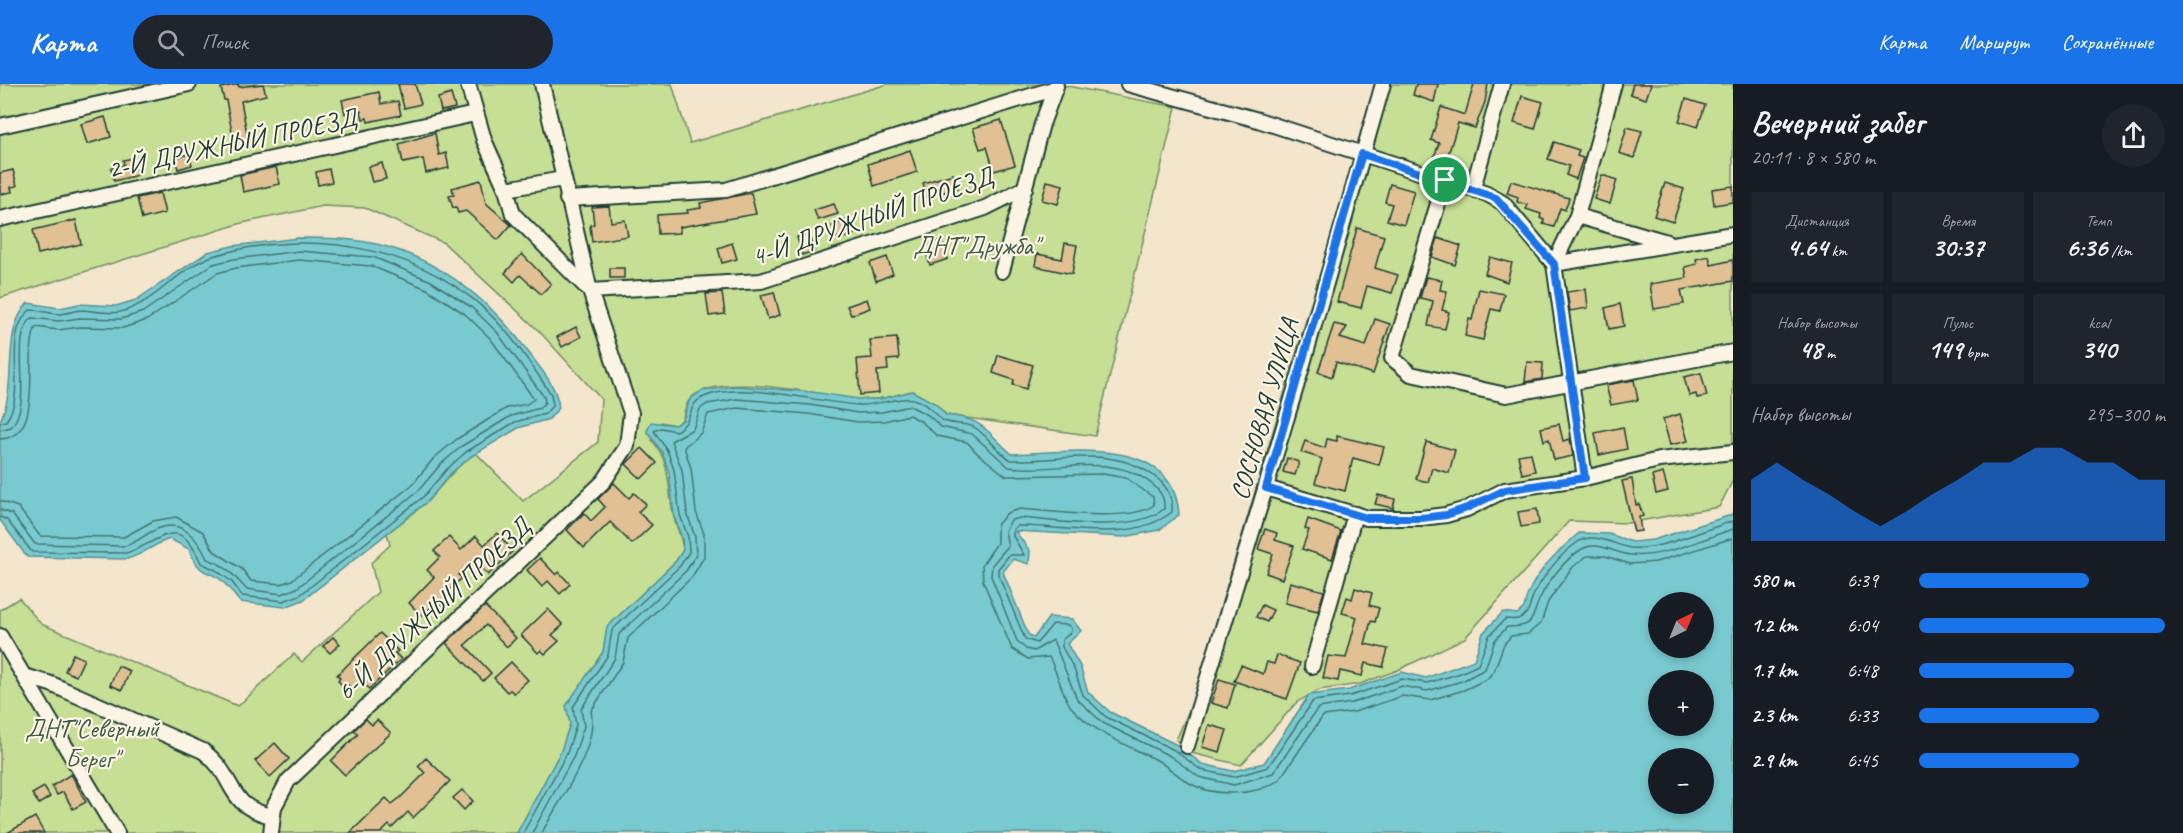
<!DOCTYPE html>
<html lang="ru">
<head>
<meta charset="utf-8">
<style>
	:root { --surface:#171b24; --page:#20242c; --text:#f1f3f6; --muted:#9ea1a6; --accent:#1a73e8 }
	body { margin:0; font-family:Caveat,sans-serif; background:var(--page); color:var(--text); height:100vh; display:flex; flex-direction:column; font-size:22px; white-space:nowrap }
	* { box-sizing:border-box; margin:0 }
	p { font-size:20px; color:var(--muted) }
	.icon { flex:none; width:33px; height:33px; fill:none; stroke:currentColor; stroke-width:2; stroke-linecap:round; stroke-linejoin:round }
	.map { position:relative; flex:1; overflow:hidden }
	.details { display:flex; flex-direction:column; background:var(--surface); width:450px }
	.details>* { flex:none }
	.needle { width:39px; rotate:43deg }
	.fabs { position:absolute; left:1648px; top:508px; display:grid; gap:12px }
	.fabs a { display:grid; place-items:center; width:66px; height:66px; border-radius:50%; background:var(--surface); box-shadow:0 3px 9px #0003; font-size:30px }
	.pin { position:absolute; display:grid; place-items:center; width:51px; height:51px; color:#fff; margin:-26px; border:3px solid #fff; border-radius:50%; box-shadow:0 2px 6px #0007 }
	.round { display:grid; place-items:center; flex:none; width:63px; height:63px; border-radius:32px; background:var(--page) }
	.overview { display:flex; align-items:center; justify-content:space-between; height:102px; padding:0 18px }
	h1 { font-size:33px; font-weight:700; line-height:45px }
	.metrics { display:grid; grid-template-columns:repeat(3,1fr); gap:9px; height:102px; padding:6px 18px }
	.metrics div { display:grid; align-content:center; border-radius:0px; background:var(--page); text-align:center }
	.metrics b { font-size:26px; font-weight:700 }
	.metrics small { font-size:16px; font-weight:400 }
	.metrics p { font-size:16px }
	.chart { height:168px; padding:12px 18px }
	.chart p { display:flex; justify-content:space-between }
	.chart svg { width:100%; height:108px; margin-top:6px; fill:var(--accent); opacity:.7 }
	ul { padding:0 18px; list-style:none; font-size:20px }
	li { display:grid; grid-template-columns:96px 72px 1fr; align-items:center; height:45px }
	li i { height:15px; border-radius:8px; background:var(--accent) }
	header { display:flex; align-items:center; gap:36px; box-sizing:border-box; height:84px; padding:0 30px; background:var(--accent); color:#fff }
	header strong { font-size:28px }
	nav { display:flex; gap:33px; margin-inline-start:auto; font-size:21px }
	.search { width:420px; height:54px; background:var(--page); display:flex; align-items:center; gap:15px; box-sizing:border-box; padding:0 21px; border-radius:33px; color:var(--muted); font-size:22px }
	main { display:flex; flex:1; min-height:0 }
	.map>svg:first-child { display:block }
</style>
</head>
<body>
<header>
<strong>Карта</strong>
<div class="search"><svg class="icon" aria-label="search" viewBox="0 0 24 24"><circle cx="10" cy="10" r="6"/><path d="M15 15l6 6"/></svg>Поиск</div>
<nav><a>Карта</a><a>Маршрут</a><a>Сохранённые</a></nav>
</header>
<main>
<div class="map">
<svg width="1733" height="749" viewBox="0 0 1733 749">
	<rect width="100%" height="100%" fill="#f4e5cd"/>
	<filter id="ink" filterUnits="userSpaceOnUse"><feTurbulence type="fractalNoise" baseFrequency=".0167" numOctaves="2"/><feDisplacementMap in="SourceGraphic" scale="12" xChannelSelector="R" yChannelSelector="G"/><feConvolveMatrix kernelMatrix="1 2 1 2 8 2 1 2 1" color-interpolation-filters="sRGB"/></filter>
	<g filter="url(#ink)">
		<!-- green -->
		<g fill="#c6df95" stroke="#728e64" stroke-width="1.5">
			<path d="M0,0h672l18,59 198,-59h169l119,23 -81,329 -149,-21 -10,-11 -24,-13c-18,5 -36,10 -55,8 -37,-3 -137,-29 -166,-1 -6,6 -7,14 -8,21l-8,6 -14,-3 -9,18c20,24 15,49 22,78 3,11 8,20 9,32l-7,11 -69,66 -4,25 -36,54 3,18 -9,27 -44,82h-517v-223l19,-12 22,26 197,82 56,-52 8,8 76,-70 -7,-29 19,-18 -3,-12c14,-10 29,-21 41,-33 17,-17 28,-35 48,-47l47,48 75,-59 3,-43 -62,-68 -95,-88 -79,-35 -42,-2 -81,17 -242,75z"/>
			<path d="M1376,0h357v396l-14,27 -91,16 -59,-2 -104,117 -67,32 -38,14 -41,6 -22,12 -56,63 -50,-12 -15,-13 17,-39z"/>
		</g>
		<!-- water -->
		<g fill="#79cad0" stroke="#559292" stroke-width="1.5" fill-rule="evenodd">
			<path d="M298,154c26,0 52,0 78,6 63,14 116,58 153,109 13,18 28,33 30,55l-10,11 -31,9 -48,29 -19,16 -23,28 -125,99 -18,7 -45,-5c-5,-5 -7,-10 -12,-15 -17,-21 -26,-5 -39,-38l-19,-10c-15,4 -27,16 -43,20l-100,-2 -27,-37v-99c19,-37 0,-89 28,-118l32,5 19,-4 37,2 20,-6 72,-48 24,-6z"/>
			<path d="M736,302l76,6 46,7h22l32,-8 24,13 10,11c39,4 39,16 66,39 57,-2 162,-20 167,61l-20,15 -35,7 -109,-6 15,20 -1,13 -16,-5 -10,13 25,62 6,4 15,-21 23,2 9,12 -14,13 13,22 8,26 22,20 67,33 25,19 31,7 31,-8 45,-68 40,-5 53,-18 24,6 48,-18 9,-27 20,-21 14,2 7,-6c5,-31 32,-55 55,-75l30,1 23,8 21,-2 78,-25 2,-3v321h-1216l44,-82 9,-27 -4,-18 37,-54 4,-25 69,-66 7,-11 -1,-11 -8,-23 -5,-44 -7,-20 -15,-21 4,-9 24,3 8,-5 7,-21 12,-8zM1659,519h45v45h-45zM1659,597h45v45h-45zM1659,675h45v45h-45z"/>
		</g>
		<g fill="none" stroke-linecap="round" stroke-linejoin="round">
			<!-- shore -->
			<g stroke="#437572" stroke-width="1.5">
				<path d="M0,339l6,-2c23,-31 -6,-85 24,-111 10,0 21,4 31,4 8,-1 15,-4 22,-4 12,1 26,4 37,2 36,-9 59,-45 93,-56 99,-30 221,-9 290,72 18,20 33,44 48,66l2,11 -8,9 -30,8 -49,30 -19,17 -24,28 -123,98 -17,6 -41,-5 -10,-14 -16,-12 -15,-7c-23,-53 -40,-20 -75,-10l-94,-1 -25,-32 -7,-3"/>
				<path d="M0,346l11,-3c24,-26 -3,-89 21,-109l27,3 21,-3 41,1 22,-7 70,-48 21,-5 65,-8 74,6 58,24 40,26 26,25 47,65 1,5 -5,6 -29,8 -49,30 -21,18 -23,27 -121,97 -15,6 -36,-5c-12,-13 -21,-25 -39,-30 -9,-21 -26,-42 -52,-29 -11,5 -18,12 -30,16l-90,-2 -23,-30 -12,-4"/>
				<path d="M0,355c47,-2 22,-85 36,-112l22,3 22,-3 43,1 24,-8 70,-47 19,-5 63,-8 72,6 56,23 38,25 25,24 44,61 -7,5 -20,4 -50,31 -23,19 -22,27 -120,95 -11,4 -30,-3 -9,-12 -28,-18 -11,-19 -27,-15 -23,4 -29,16 -84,-1 -22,-29 -18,-6"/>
				<path d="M523,749l44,-80 9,-28 -3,-18 35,-52 4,-25 68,-64 9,-14 -1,-15 -8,-22 -6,-45 -7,-20 -13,-19 7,-3 15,3c20,-11 9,-26 28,-34 38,-17 114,6 155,8 14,1 45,-9 54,-6 13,3 19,13 29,21 10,6 25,1 35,9 12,9 20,22 34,31 51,2 105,-17 148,20 10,9 14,19 13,32 -43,33 -105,13 -155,14l-4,3v7l11,19h-15l-11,14v5l27,65 12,4 16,-19 15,1 3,3v4l-9,8v7l12,22 9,26 23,22 68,33 27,20 33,7 34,-10 45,-66 37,-5 52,-17 25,4 31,-9 20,-9 11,-29 16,-17c6,0 12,2 17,-2 10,-6 7,-14 12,-23 10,-19 26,-40 44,-52 16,-11 38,4 53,6 28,3 75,-19 102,-27"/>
				<path d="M532,749l42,-77 10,-30 -3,-17 34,-51 4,-24 67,-63 10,-16 -1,-18 -8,-24 -5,-43 -11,-29 22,-12 7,-20 7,-5 30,-5 73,6 48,8 24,-1 28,-6 18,9 13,12 31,7 37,33c48,7 103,-17 144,18 8,7 12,13 11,24 -32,25 -105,12 -144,9l-9,2 -6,11 3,15 -16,19 -1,11 26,65 9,8 8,2 19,-11 24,59 26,24 67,33 29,21 35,8 39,-12 45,-65 34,-5 50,-17 25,5 35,-10 23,-12 10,-29 12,-13c31,0 23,-9 33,-29 8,-17 26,-40 42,-49 15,-9 34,5 49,6 29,4 74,-17 102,-26"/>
				<path d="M542,749c17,-34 57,-84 49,-122l32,-49 5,-24 64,-61 12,-20v-23l-8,-22 -5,-44 -7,-21 17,-14 7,-19 29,-6 71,6 50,8 26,-1 25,-6 13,7 15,14 30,6 10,11 29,23 97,-2 23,4 27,19 1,8c-24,18 -103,6 -134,4l-13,4 -10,12v18l-15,22 1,16 29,68 16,10 21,-2c8,14 14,40 22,50 22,25 53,37 82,51 14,7 24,18 38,26 24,13 65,12 88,-4l44,-64 31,-4 49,-16 27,4 34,-10 23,-11 7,-8 10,-27 7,-8 17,-2 13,-11 7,-21 11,-16 14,-19 14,-11h18l25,8 26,-2 77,-24"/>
			</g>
		</g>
		<!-- building -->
		<g fill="#e1c194" stroke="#1f3d34" stroke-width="1.5">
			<path d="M238,0l1,3 24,-3 3,11 -25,6 7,38 -14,3 -8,-42h-2l-3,-12z"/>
			<path d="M398,0h17l6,20 -17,4z"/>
			<path d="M1416,0h22l-4,18 -21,-7z"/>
			<path d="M1474,0h14l-3,18 -10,26 -17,-5 -10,32 11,3 -5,16 -23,-8 8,-23 -8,-3 10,-33 24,8z"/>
			<path d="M1633,0h18l-5,15 -16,-5z"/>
			<path d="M379,8l2,12 17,-3 3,14 -33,7 -1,-4 -4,1 -2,-8 -16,3 -3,-14z"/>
			<path d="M451,10l4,14 -14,3 -3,-13z"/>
			<path d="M1522,12l21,6 -8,27 -21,-6z"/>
			<path d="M1686,15l19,6 -7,22 -19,-6z"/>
			<path d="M105,33l6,20 -24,7 -6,-20z"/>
			<path d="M1001,36l14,45 -21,6 -7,-24 -7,2 -7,-21z"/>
			<path d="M1627,43l15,4 -8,27 -15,-5z"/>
			<path d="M435,49l4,22 7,-2 3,15 -23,5 -3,-14 -20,4 -4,-19z"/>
			<path d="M1554,58l25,8 -2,6 6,2 -7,21 -10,-4 3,-9 -21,-7z"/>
			<path d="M910,66l7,22 -43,14 -6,-22z"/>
			<path d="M189,70l3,11 -14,4 -3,-11z"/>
			<path d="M133,74l5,17 -24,6 -3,-13 13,-3 -1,-5z"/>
			<path d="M382,79l4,16 -14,3 -4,-15z"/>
			<path d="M276,83l4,17 -37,8 -3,-17z"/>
			<path d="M329,85l3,13 -14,3 -2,-13z"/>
			<path d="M13,86l4,16 -6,1 1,5 -12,2v-21z"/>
			<path d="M953,90l5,14 -31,9 -4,-14z"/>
			<path d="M1602,91l15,5 -7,24 -16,-5z"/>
			<path d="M481,96l5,23 25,22 -13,15 -32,-29 -8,2 -2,-6 -3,1 -4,-12 5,-1 -2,-7z"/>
			<path d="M1047,97l16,4 -5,19 -16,-4z"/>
			<path d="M1511,97l58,17 -4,12 -5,-2 -6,19 -11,-3 1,-4 -4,-2 1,-4 -15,-5 2,-4 -11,-3 1,-5 -11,-4z"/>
			<path d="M1665,99l19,6 -11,33 -19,-6z"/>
			<path d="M1390,100l24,7 -10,34 -17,-5 5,-16 -7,-2z"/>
			<path d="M1733,102v16l-19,3 -2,-16z"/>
			<path d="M160,109l5,20 -23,6 -5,-21z"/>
			<path d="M751,109l5,21 -76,13v6l-22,1 -1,-19 31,-2 -1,-3 14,-2 -1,-5z"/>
			<path d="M834,120l4,10 -20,6 -4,-10z"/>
			<path d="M609,122l2,16 14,-2 3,16 -36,6 -2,-17 4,-1 -2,-17z"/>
			<path d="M850,135l5,15 -17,6 -6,-14z"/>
			<path d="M76,136l5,24 -43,10 -5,-24z"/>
			<path d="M1357,144l27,8 -9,32 23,7 -6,18 -25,-7 -6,22 -24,-6z"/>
			<path d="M809,150l5,17 -12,4 -5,-18z"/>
			<path d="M1438,154l23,8 -6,19 -23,-8z"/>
			<path d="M941,156l7,19 -18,6 -6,-19z"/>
			<path d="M732,159l5,16 -15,4 -4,-15z"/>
			<path d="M1065,159l12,2 -5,29 -37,-8 2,-12 25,5z"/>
			<path d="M522,170l29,30 -10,10 -21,-19 -6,7 -9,-9z"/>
			<path d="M1709,172l2,9 22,-5v21l-52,9 3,14 -30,5 -4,-25 37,-6 -2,-11 12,-3 -1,-5z"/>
			<path d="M887,173l6,17 -17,7 -6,-18z"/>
			<path d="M1490,173l22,6 -5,19 -22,-8z"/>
			<rect x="610" y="184" width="14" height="10"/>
			<path d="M1426,193l16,3 -2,10 7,1 -5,19 7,2 -4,17 -17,-3 5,-25 -13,-3z"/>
			<path d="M1479,205l25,5 -4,17 -9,-2 -8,31 -18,-4 4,-17 3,1z"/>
			<path d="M1586,205l2,19 -18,3 -3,-19z"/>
			<path d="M774,208l6,23 -12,4 -7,-24z"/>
			<path d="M722,209l3,21 -16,2 -3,-22z"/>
			<path d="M867,215l3,9 -19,7 -4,-9z"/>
			<path d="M1620,220l4,22 -15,3 -4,-21z"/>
			<path d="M1375,235l15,5 -17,50 -37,-12 -4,15 -14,-5 16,-48 13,3 -7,11 26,8z"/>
			<path d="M576,243l5,10 -19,10 -5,-10z"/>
			<path d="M897,254l2,21 -12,1 1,10 -11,1 2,22 -19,2 -3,-36 15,-1 -2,-18z"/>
			<path d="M998,271l35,10 -7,24 -13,-4 1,-5 -21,-7z"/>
			<path d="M1527,278l16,1 -1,16 -17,3z"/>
			<path d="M1701,289l6,23 -10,2 -1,-4 -7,2 -5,-19z"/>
			<path d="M1634,296l4,20 -27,5 -5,-20z"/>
			<path d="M1680,330l8,27 -18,4 -7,-26z"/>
			<path d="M1559,340l4,17 7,-2 3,17 -19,4 -5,-21 -5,2 -3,-13z"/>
			<path d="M1623,343l4,22 -28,6 -4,-22z"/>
			<path d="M1337,352l47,11 -5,18 -26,-7 -8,33 -30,-8 7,-24 -21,-7 4,-11 20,7 2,-9 10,2z"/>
			<path d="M1426,358l29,8 -6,23 -17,-5 -4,14 -12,-3z"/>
			<path d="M642,364l15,15 -16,16 -15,-15z"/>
			<path d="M1531,369l4,18 -13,3 -4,-19z"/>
			<path d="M1287,374l12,4 -4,13 -12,-3z"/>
			<path d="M1663,389l5,18 -12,3 -4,-18z"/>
			<path d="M1632,395l4,26 3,-1 4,12 -4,1 2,14 -7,1 -12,-51z"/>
			<path d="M614,399l15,15 5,-5 12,11 -8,8 14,13 -20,19 -22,-22 -26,26 -17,-18 17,-17 7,8 14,-14 -7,-8z"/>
			<path d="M1378,411l17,4 -2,9 -18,-4z"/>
			<path d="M1537,425l2,15 -18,3 -3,-15z"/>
			<path d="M1308,435l33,12 -9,28 -30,-10 7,-19 -4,-1z"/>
			<path d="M1265,445l12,4 -2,7 19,6 -12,33 -16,-6 7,-19 -15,-5z"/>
			<path d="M497,449l16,18 -25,24 -14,-15 -16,15 4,3 -15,14 8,8 -10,9 -7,-8 -16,15 -13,-13 25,-26 -7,-7 13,-13 -6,-6 15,-14 12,13 15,-14 8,9z"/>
			<path d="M540,474l16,17 3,-3 11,12 -10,10 -12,-13 -6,6 -15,-17z"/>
			<path d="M1290,498l34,9 -6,20 -33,-8z"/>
			<path d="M1355,504l17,5 -3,12 10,3 -4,14 -4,-1 -6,23 23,5 -5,18 -18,-4 -3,13 -22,-5 -2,10 -15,-3 5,-22 18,2 11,-41 -15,-4 5,-16 5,2z"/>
			<path d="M1262,521l11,5 -6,12 -11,-5z"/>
			<path d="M485,522l31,32 -9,9 -21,-22 -21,20 26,28 -8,8 -37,-38z"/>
			<path d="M548,525l15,16 -11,10 7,6 -14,13 -4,-4 -3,3 -17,-18z"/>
			<path d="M380,549l18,18 -3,2 6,6 -32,30 -9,-9 -9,9 -3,-4 -3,3 -7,-7 2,-3 -3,-3z"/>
			<path d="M333,553l7,7 -10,9 -7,-7z"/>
			<path d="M73,570l11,5 -8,17 -11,-5z"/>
			<path d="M1277,571l23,8 -13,36 -53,-18 7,-16 22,9 4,-12 7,2z"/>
			<path d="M511,578l17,18 -14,13 -4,-3 -3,2 -13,-14z"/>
			<path d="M118,582l12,5 -8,19 -12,-5z"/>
			<path d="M1219,595l16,5 -7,24 -17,-5z"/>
			<path d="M366,635l6,6 5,-5 14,13 -46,42 -14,-14 27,-27 -4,-4z"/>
			<path d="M1209,641l18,5 -7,22 -18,-5z"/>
			<path d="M275,659l14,16 -19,18 -15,-16z"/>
			<path d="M426,674l24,23 -37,37 -5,-6 -16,16 -3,-3 -8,8h-31l36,-35 6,6 9,-7 24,-24 -7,-7z"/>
			<path d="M71,690l15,28 -13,7 -10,-17 -6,3 -5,-9z"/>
			<path d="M44,703l6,10 -11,7 -7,-10z"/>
			<path d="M462,706l11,11 -9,9 -11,-12z"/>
			<path d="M35,733l9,16h-37z"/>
		</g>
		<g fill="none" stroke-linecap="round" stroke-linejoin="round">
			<defs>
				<g id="minor">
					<path d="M468,0l16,56 22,49 7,25 77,77 171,-10 224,-73 40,-20"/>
					<path d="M1128,0l130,36 229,74 16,9 51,61 179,-30"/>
					<path d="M0,42l189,-42"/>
					<path d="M1445,96l-53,178 19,16 95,21 227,-43"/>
					<path d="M1473,104l29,-104"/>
					<path d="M506,105l57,-10"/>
					<path d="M567,115l159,-9 327,-101"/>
					<path d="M1577,132l90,26"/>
					<path d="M0,135l475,-105"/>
					<path d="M1002,187l40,-147 14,-38"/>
					<path d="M1585,394l-31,-214 23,-48 37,-132"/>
					<path d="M1266,404l101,30h54l25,-3 21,-6 38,-19 80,-12 74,-18 74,-8"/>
					<path d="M0,552l117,197"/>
					<path d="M1312,582l43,-152"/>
					<path d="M24,592l27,8 152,67c35,26 21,55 69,65"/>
					<path d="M1187,662l113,-372 83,-290"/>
					<path d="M271,749l3,-26 14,-26 316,-300 23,-35 4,-33 -41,-122 -48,-207"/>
				</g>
			</defs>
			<!-- minor casing -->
			<use href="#minor" stroke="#1f3d34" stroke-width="18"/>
			<!-- minor -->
			<use href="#minor" stroke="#fcf5e5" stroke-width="14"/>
		</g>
	</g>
	<g fill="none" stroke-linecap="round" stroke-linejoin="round" filter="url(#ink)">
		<defs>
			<path id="route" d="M1362,70l134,44 58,66 31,214 -80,12 -38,18 -21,7 -25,3h-54l-101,-30z"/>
		</defs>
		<!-- route casing -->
		<use href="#route" stroke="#fff" stroke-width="12"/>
		<!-- route -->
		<use href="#route" stroke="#1a73e8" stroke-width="8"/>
	</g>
	<g text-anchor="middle" stroke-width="4.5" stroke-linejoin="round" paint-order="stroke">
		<!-- street labels -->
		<g font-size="26" fill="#1f3d34" stroke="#fcf5e5">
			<text transform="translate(232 59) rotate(-12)" y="9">2-Й ДРУЖНЫЙ ПРОЕЗД</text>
			<text transform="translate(872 132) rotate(-19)" y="9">4-Й ДРУЖНЫЙ ПРОЕЗД</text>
			<text transform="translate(1264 325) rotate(-74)" y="9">СОСНОВАЯ УЛИЦА</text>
			<text transform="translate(433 525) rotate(-43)" y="9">6-Й ДРУЖНЫЙ ПРОЕЗД</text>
		</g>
		<!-- park labels -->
		<g font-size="26" fill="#405d47" stroke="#fcf5e5">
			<text x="976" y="170">ДНТ"Дружба"</text>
			<text x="92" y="653">ДНТ"Северный<tspan x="92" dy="30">Берег"</tspan></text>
		</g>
	</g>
</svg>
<div class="fabs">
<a><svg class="needle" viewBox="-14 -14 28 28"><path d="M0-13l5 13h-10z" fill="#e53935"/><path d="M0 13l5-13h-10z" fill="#9ea1a6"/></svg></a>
<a>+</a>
<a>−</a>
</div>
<div class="pin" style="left:1445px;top:96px;background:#1e9e55"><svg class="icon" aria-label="arrive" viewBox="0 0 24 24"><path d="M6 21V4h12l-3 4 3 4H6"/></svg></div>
</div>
<section class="details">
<div class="overview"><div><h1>Вечерний забег</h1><p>20:11 · 8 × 580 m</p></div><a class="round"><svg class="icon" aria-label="share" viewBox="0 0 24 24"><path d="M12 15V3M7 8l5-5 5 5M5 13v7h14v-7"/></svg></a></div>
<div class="metrics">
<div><p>Дистанция</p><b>4.64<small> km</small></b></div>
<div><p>Время</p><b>30:37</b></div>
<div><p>Темп</p><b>6:36<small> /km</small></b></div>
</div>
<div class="metrics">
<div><p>Набор высоты</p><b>48<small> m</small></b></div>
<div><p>Пульс</p><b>149<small> bpm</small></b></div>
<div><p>kcal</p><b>340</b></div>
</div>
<div class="chart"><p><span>Набор высоты</span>295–300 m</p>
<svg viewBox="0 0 160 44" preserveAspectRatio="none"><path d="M0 44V19L10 12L20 19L30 25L40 32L50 38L60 32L70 25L80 19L90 12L100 12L110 6L120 6L130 12L140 12L150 19L160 19V44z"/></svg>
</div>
<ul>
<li><b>580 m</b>6:39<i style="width:69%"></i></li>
<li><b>1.2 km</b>6:04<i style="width:100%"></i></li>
<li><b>1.7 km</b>6:48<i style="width:63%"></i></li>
<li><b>2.3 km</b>6:33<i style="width:73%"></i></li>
<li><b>2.9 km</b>6:45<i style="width:65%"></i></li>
</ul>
</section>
</main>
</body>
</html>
